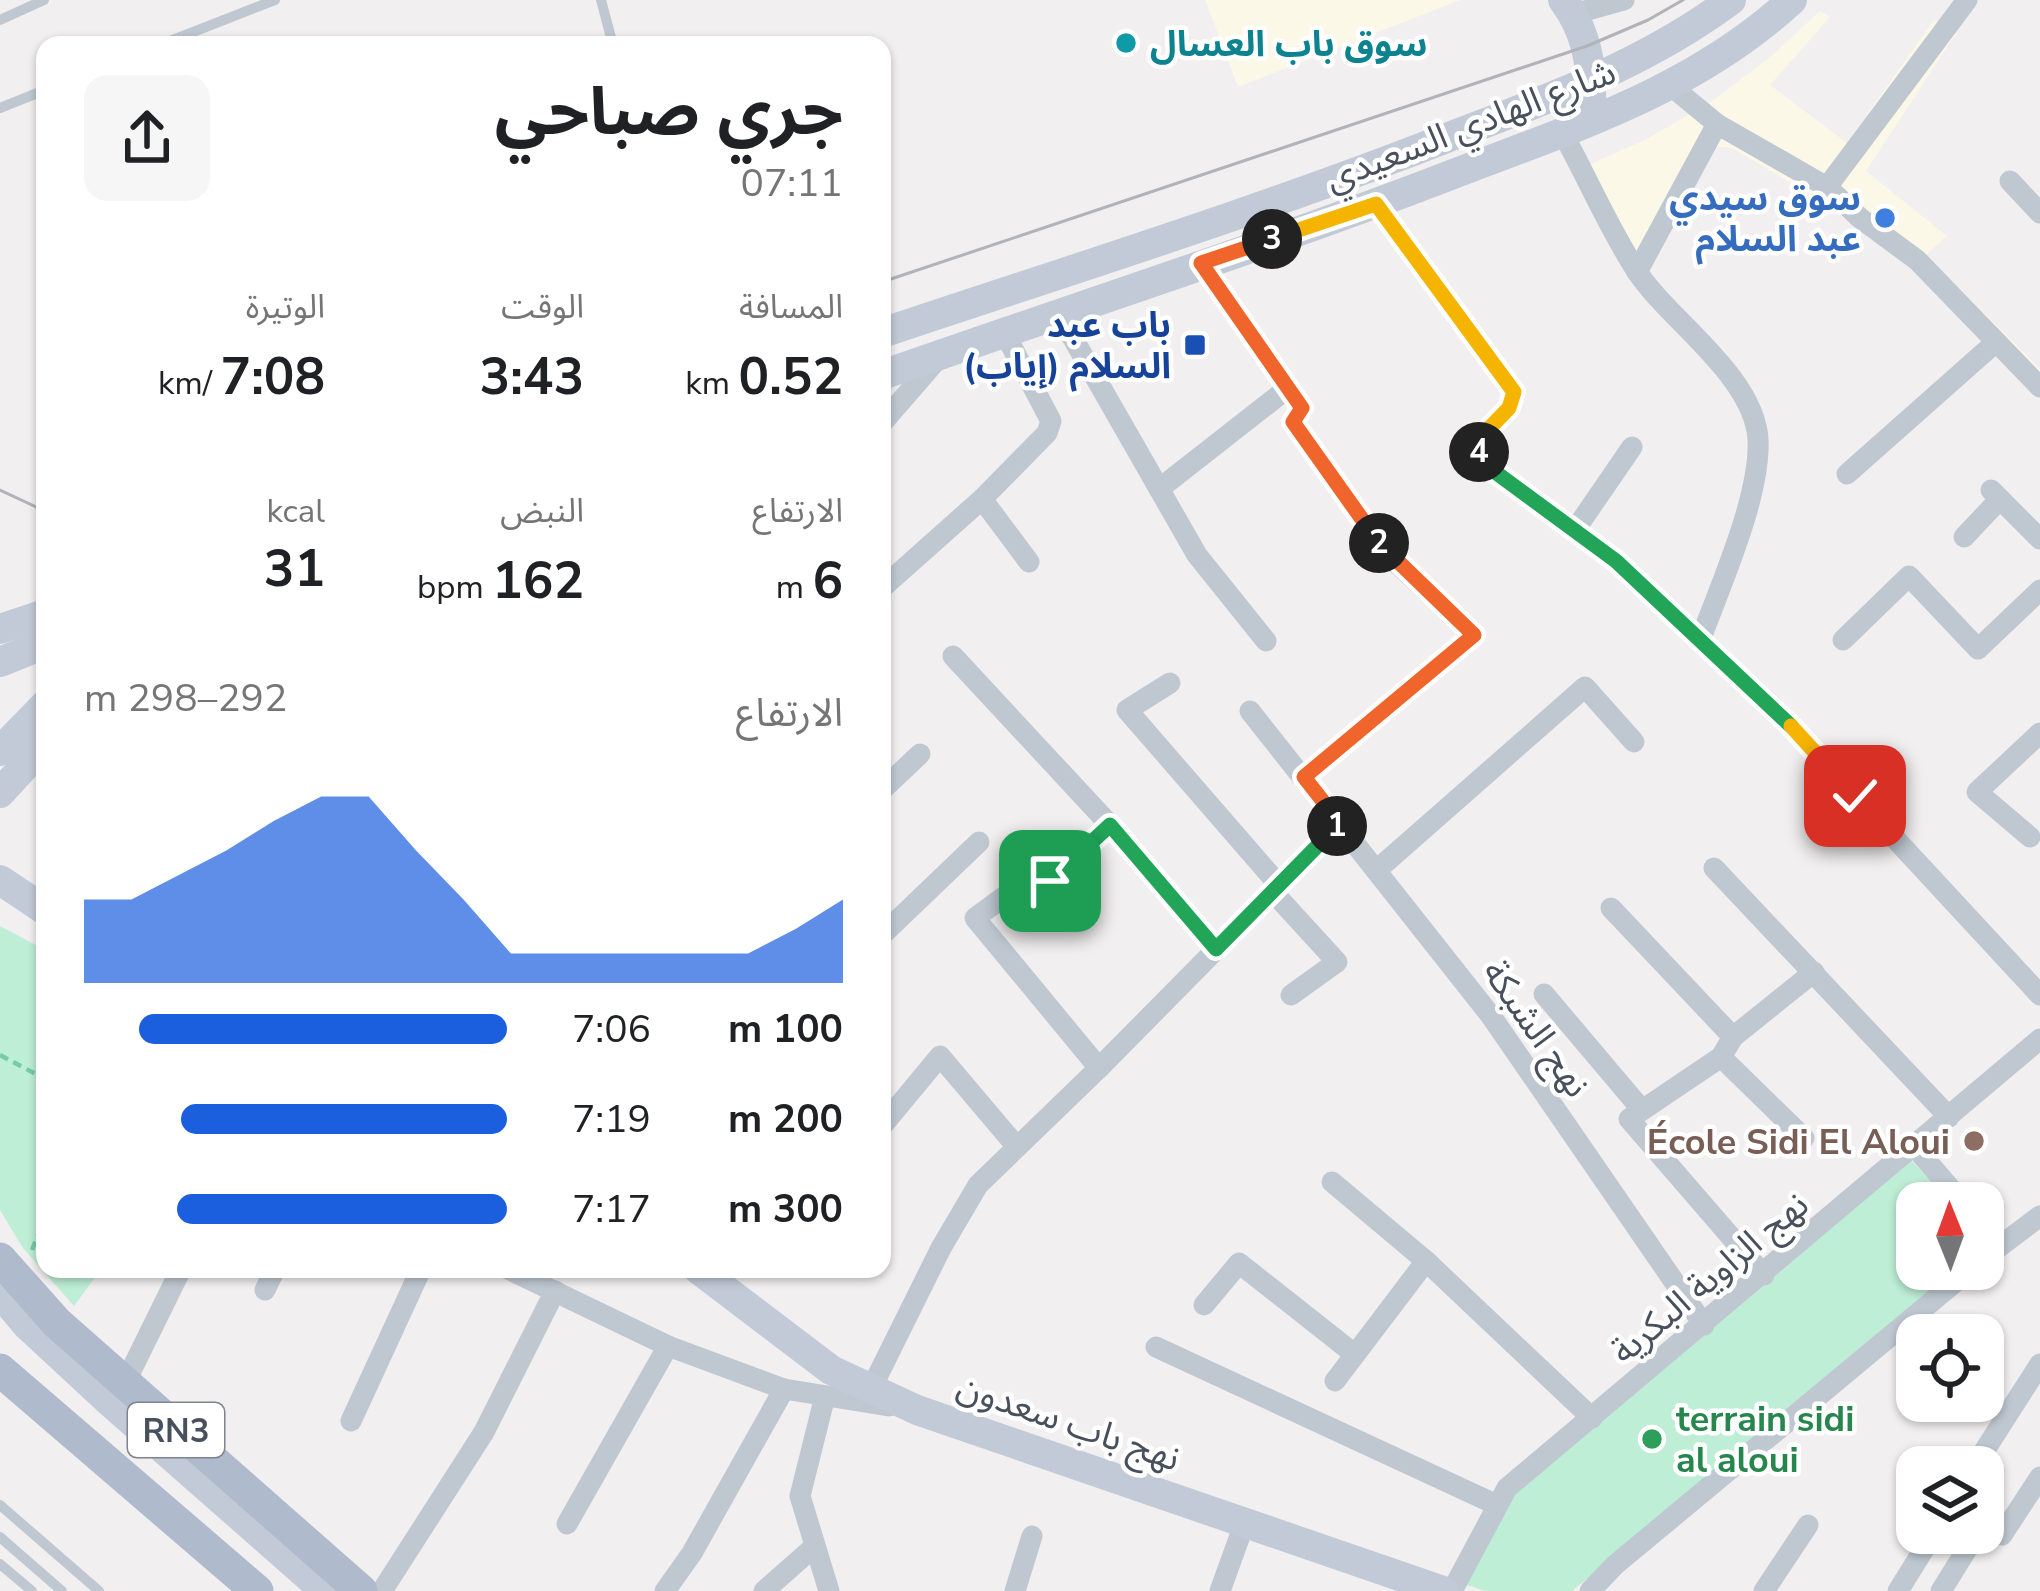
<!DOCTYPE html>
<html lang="ar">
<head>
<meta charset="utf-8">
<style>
	:root { --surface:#fff; --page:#f6f6f6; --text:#202124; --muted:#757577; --accent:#1b5fdf }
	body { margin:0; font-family:"Nunito Sans","Noto Sans Arabic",sans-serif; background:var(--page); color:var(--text); direction:rtl; height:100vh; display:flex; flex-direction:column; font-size:45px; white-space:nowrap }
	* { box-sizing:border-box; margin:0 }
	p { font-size:39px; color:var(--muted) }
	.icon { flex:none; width:66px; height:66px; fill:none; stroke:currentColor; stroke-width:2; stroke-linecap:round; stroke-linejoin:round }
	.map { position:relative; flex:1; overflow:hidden; direction:ltr }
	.panel { position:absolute; left:36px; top:36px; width:855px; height:1242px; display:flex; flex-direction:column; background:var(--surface); border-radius:24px; box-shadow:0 3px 9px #0004; direction:rtl }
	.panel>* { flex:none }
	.needle { width:78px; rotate:359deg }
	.buttons { position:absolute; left:1896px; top:1182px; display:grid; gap:24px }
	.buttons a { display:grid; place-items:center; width:108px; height:108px; border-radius:24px; background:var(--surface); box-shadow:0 3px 9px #0004; font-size:60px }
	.pin { position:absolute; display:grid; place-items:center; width:102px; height:102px; color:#fff; margin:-51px; border-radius:24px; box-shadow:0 6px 18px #0006 }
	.km { position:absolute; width:60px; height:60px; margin:-30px; border-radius:50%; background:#222; color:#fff; font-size:33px; line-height:60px; text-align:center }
	.round { display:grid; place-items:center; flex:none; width:126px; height:126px; border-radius:24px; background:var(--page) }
	.overview { display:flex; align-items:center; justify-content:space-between; height:204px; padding:0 48px }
	h1 { font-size:66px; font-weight:700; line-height:90px }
	.metrics { display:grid; grid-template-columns:repeat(3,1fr); gap:18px; height:204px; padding:12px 48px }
	.metrics div { display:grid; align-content:center }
	.metrics b { font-size:51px; font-weight:700 }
	.metrics small { font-size:33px; font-weight:400 }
	.metrics p { font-size:33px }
	.chart { height:336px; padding:24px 48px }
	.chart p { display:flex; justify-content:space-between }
	.chart svg { width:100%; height:216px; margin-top:12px; fill:var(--accent); opacity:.7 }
	ul { padding:0 48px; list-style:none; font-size:39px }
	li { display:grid; grid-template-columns:192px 144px 1fr; align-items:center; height:90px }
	li i { height:30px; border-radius:15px; background:var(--accent) }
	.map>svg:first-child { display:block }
</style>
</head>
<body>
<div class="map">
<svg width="2040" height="1591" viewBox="0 0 2040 1591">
	<rect width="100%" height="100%" fill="#f1efef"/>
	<!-- commercial -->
	<g fill="#fcf8e8">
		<path d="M1205,0h255l-222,87z"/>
		<path d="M1820,11l10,6 -60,68 77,58 87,-123 23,12 -91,139 81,65 -21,19 114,114v26l-127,-125 -91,-69 -90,-53 -19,-2 -74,114 -64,-89 70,-31 66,-38 63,-48z"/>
	</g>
	<!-- green -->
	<g fill="#beeed5">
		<path d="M0,926l45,24v319h56l-27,37 -51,-58 -23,-38z"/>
		<path d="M1910,1159l41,44h-34v66h48l-393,322h-87l-27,-9 51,-85z"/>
	</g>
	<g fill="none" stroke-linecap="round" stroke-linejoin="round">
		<!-- path -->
		<g stroke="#76cca9" stroke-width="4.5" stroke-dasharray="9 6" stroke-linecap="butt">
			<path d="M0,1055l45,24"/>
			<path d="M32,1250l13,-33"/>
		</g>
		<!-- lane -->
		<g stroke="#bfc8d1" stroke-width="10">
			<path d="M601,0l12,45"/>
			<path d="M0,20l44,-20"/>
			<path d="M160,45l115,-45"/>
			<path d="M0,108l45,-18"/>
			<path d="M0,1505l99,86"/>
			<path d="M0,1537l62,54"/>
			<path d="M0,1564l32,27"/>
		</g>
		<!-- street -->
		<g stroke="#bfc8d1" stroke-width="21">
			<path d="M1574,14l50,-14"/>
			<path d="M1671,86l46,38 110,63 33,31 57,42 123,127"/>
			<path d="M1562,132c25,45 46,95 74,138 31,49 118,105 122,169 3,57 -38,147 -58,202"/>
			<path d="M2010,181l30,32"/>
			<path d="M1827,187l140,-187"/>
			<path d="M1376,204l138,189 -5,15 -31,32 1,12 8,14 129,95 158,147 266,287"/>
			<path d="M1201,263l101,145 -9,13 95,134 86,80 -170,142"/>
			<path d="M1637,272l80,-148"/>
			<path d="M1059,314l138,241 69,86"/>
			<path d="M882,423l59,-68"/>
			<path d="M1847,474l149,-132"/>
			<path d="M1159,489l129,-101"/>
			<path d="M1991,490l49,49"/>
			<path d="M982,499l47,63"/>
			<path d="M1575,530l57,-83"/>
			<path d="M1964,537l36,-38"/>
			<path d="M882,588l100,-89 65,-66 4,-12 -47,-89"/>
			<path d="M1843,640l66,-64 69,73 62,-59"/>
			<path d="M953,656l157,169 107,124"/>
			<path d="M1170,683l-43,27 152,175"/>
			<path d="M1250,711l241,305 213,309"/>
			<path d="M882,790l38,-36"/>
			<path d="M2030,837l-53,-45 63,-59"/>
			<path d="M1714,868l235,249"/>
			<path d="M1378,869l207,-182 49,55"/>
			<path d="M1273,892l64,70 -46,33"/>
			<path d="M1611,908l122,129"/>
			<path d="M882,935l97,-93"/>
			<path d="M1544,994l98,116"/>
			<path d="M1721,1057l83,81"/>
			<path d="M1099,1068l-124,-150 60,-44 15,7 60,-56"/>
			<path d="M882,1126l58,-70 77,91"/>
			<path d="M1914,1146l49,57"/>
			<path d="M1332,1182l94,79 166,157"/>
			<path d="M1983,1259l57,-43"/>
			<path d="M508,1269l160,77 116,43 105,17"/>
			<path d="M1764,1275l-135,-156 92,-62 12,-20 81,-65"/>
			<path d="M265,1290l10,-21"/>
			<path d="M1204,1305l35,-42 114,90"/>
			<path d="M1156,1347l341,158"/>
			<path d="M1335,1381l91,-120"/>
			<path d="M124,1385l57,-116"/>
			<path d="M871,1389l70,-141 37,-63 121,-117 242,-245"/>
			<path d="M825,1396l-25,100 29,95"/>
			<path d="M351,1421l70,-152"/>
			<path d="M1974,1467l66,-103"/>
			<path d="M567,1524l101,-178"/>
			<path d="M1983,1525l19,10 38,-58"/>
			<path d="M382,1591l102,-159 71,-141"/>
			<path d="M665,1591l27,-38 92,-164"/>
			<path d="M764,1591l51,-45"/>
			<path d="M1015,1591l17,-55"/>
			<path d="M1220,1591l25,-69"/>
			<path d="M1452,1591l55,-103 533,-449"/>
			<path d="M1590,1591l25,-26 356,-296"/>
			<path d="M1764,1591l44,-66"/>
			<path d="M1898,1591l36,-58"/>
			<path d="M1941,1591l36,-58"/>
		</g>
		<!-- secondary -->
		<g stroke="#c2cad7" stroke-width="30">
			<path d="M1563,0c23,30 29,64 28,101"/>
			<path d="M882,333c188,-63 378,-122 562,-194 101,-39 200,-74 287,-139"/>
			<path d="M882,375c191,-67 385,-129 574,-202 120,-46 240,-84 336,-173"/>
			<path d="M0,629l45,-15"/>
			<path d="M0,662l45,-18"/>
			<path d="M0,751l45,-46"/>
			<path d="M0,793l45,-49"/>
			<path d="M0,880l45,30"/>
			<path d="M698,1269l133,101 86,40 526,181"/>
			<path d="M0,1293l27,32 83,77 215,189"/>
		</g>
		<!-- primary -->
		<g stroke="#afbbcd" stroke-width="33">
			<path d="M0,1259l57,64 304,268"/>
			<path d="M0,1370l257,221"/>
		</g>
		<!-- tram -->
		<g stroke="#b1b3b9" stroke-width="3">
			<path d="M882,282l705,-236 61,-26 35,-20"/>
			<path d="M0,490l45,21"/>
		</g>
	</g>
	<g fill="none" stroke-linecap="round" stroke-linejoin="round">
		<defs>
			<path id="split-1" d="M1050,881l60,-56 106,124 121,-123"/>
			<path id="split-2" d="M1337,826l3,-3 -36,-46 170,-142 -95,-92"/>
			<path id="split-3" d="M1272,239l-71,24 101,145 -9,14 86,121"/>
			<path id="split-4" d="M1272,239l104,-35 138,188 -5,16 -31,32 1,12"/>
			<path id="split-5" d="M1479,452l8,14 129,95 175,165"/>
			<path id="split-6" d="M1791,726l64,70"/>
		</defs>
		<!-- split-1 casing -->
		<use href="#split-1" stroke="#fff" stroke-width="24"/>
		<!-- split-2 casing -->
		<use href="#split-2" stroke="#fff" stroke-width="24"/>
		<!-- split-3 casing -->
		<use href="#split-3" stroke="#fff" stroke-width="24"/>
		<!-- split-4 casing -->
		<use href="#split-4" stroke="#fff" stroke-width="24"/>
		<!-- split-5 casing -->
		<use href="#split-5" stroke="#fff" stroke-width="24"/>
		<!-- split-6 casing -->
		<use href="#split-6" stroke="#fff" stroke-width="24"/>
		<!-- split-1 -->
		<use href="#split-1" stroke="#22a559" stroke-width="15"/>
		<!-- split-2 -->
		<use href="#split-2" stroke="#f0652b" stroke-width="15"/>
		<!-- split-3 -->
		<use href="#split-3" stroke="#f0652b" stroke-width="15"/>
		<!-- split-4 -->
		<use href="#split-4" stroke="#f5b400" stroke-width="15"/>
		<!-- split-5 -->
		<use href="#split-5" stroke="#22a559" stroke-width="15"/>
		<!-- split-6 -->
		<use href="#split-6" stroke="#f5b400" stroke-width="15"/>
	</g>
	<!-- markers -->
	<circle fill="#0f9aa8" stroke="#fff" stroke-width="4.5" cx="1126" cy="43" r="12"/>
	<circle fill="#3f7fe0" stroke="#fff" stroke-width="4.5" cx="1885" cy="218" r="12"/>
	<rect fill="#1a4fb4" stroke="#fff" stroke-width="4.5" x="1183" y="333" width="24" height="24" rx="6"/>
	<circle fill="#8d6e63" stroke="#fff" stroke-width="4.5" cx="1974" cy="1141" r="12"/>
	<circle fill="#2e9e5b" stroke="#fff" stroke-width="4.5" cx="1652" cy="1439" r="12"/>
	<g text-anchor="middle" stroke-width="9" stroke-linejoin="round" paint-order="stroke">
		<!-- shield labels -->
		<rect fill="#fff" stroke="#7e848d" stroke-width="3" x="128" y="1403" width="96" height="54" rx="9"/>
		<g font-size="33" font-weight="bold" fill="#47505c">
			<text x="176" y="1442">RN3</text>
		</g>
		<!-- culture labels -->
		<g font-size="36" font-weight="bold" fill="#0d838f" stroke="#fff" text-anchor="start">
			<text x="1150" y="56">سوق باب العسال</text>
		</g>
		<!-- street labels -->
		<g font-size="36" fill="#47505c" stroke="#fff">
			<text transform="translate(1470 124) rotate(-21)" y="13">شارع الهادي السعيدي</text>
			<text transform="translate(1537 1028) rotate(55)" y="13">نهج الشبكة</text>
			<text transform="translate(1709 1277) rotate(-40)" y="13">نهج الزاوية البكرية</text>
			<text transform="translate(1069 1421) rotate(19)" y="13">نهج باب سعدون</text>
		</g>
		<!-- shop labels -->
		<g font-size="36" font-weight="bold" fill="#366cbe" stroke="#fff" text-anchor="end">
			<text x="1861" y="210">سوق سيدي<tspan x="1861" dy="41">عبد السلام</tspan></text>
		</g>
		<!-- transit labels -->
		<g font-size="36" font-weight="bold" fill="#164399" stroke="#fff" text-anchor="end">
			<text x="1171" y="337">باب عبد<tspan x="1171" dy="41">السلام (إياب)</tspan></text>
		</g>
		<!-- education labels -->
		<g font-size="36" font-weight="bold" fill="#785e54" stroke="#fff" text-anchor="end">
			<text x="1950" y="1154">École Sidi El Aloui</text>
		</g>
		<!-- leisure labels -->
		<g font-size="36" font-weight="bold" fill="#27864d" stroke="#fff" text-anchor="start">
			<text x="1676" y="1431">terrain sidi<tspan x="1676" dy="41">al aloui</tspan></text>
		</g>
	</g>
</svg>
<div class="buttons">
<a><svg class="needle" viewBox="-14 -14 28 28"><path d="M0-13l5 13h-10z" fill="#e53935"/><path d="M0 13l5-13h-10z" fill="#757577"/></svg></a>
<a><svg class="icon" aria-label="locate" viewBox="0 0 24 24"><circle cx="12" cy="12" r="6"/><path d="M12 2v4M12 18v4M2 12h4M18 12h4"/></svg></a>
<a><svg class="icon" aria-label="layers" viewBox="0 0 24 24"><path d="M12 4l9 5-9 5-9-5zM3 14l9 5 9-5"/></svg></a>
</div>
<div class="pin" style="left:1050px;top:881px;background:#1e9e55"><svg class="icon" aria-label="arrive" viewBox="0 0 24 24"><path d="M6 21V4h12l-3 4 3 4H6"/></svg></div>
<div class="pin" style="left:1855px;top:796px;background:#d93025"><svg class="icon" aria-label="check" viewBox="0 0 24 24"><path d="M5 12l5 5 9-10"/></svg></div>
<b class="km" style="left:1337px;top:826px">1</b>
<b class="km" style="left:1379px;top:543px">2</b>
<b class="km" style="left:1272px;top:239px">3</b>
<b class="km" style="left:1479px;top:452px">4</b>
<section class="panel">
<div class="overview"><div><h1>جري صباحي</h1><p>07:11</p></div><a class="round"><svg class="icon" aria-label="share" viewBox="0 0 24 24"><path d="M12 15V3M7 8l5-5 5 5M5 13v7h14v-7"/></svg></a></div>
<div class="metrics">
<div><p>المسافة</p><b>0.52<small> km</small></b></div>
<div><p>الوقت</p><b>3:43</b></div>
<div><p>الوتيرة</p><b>7:08<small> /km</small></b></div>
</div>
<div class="metrics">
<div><p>الارتفاع</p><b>6<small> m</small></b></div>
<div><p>النبض</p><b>162<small> bpm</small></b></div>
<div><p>kcal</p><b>31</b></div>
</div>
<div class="chart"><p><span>الارتفاع</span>292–298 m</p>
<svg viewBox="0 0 160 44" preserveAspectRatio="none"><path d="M0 44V27L10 27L20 22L30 17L40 11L50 6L60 6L70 17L80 27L90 38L100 38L110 38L120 38L130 38L140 38L150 33L160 27V44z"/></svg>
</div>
<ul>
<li><b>100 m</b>7:06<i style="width:87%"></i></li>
<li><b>200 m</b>7:19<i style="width:77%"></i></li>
<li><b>300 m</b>7:17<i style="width:78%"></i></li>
</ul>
</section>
</div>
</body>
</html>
